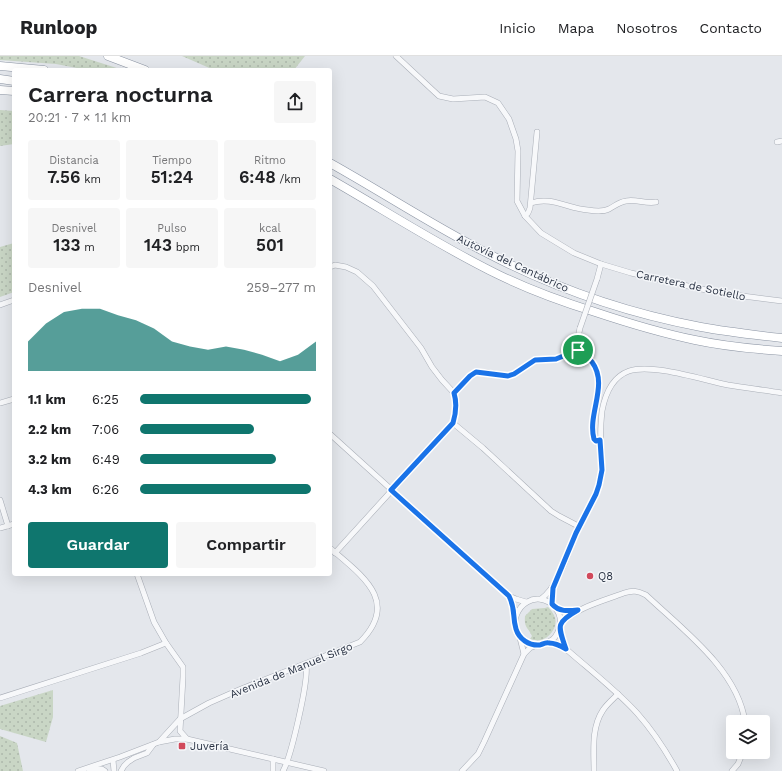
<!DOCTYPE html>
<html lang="es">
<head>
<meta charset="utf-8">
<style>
	:root { --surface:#fff; --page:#f6f6f6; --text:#202124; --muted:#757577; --line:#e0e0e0; --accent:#0f766e }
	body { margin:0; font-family:"Work Sans",sans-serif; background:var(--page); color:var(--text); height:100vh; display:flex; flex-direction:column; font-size:15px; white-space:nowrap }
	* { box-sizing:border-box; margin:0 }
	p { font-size:13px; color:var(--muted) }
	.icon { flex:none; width:22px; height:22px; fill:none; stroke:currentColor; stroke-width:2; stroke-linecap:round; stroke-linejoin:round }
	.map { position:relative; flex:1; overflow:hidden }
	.drawer { position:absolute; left:12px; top:12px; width:320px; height:508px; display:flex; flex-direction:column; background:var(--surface); border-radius:4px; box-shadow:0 4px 16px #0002 }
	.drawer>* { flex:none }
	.fabs { position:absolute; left:726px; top:659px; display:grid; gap:8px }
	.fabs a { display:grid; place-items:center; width:44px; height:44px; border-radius:4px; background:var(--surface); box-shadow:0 4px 16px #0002; font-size:20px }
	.pin { position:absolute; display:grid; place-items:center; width:34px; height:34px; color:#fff; margin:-17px; border:2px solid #fff; border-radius:50%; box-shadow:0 1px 4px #0007 }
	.round { display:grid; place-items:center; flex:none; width:42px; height:42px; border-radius:4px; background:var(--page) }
	.overview { display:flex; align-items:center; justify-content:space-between; height:68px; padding:0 16px }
	h1 { font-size:22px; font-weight:600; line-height:30px }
	.stats { display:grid; grid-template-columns:repeat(3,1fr); gap:6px; height:68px; padding:4px 16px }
	.stats div { display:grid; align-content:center; border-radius:4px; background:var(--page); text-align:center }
	.stats b { font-size:17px; font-weight:600 }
	.stats small { font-size:11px; font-weight:400 }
	.stats p { font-size:11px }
	.chart { height:112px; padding:8px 16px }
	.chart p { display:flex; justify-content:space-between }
	.chart svg { width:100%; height:72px; margin-top:4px; fill:var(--accent); opacity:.7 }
	.cta { display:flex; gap:8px; margin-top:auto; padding:8px 16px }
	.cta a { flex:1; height:46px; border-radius:4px; background:var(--accent); color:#fff; font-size:16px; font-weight:600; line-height:46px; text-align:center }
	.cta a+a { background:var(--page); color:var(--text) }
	ul { padding:0 16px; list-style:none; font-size:13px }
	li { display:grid; grid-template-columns:64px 48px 1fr; align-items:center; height:30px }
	li i { height:10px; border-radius:5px; background:var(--accent) }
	header { display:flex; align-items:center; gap:24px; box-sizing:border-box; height:56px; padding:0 20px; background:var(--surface); border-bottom:1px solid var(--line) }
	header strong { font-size:19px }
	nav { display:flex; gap:22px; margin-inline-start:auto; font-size:14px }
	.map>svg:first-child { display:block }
</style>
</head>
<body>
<header>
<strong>Runloop</strong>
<nav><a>Inicio</a><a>Mapa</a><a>Nosotros</a><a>Contacto</a></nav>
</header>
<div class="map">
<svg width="782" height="715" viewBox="0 0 782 715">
	<defs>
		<pattern id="grass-dots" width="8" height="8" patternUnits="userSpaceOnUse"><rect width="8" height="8" fill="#c9d6c5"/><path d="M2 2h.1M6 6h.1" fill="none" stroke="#adb8ab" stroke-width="1.8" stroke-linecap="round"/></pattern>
	</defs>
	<rect width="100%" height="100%" fill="#e4e7ec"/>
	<!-- grass -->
	<g fill="url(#grass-dots)">
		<path d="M0,0h79l44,14h-36l-31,-6 -56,-4z"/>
		<path d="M182,0h123l-11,14h-80z"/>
		<path d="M0,54l14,1v33l-14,2z"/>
		<path d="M14,187v49l-14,5v-50z"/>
		<path d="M548,551c3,3 6,7 7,11 3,9 -6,21 -15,22 -3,1 -6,0 -10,-1l2,-3c-4,-9 -8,-8 -7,-20l7,-7 13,-1z"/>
		<path d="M53,634v27l-7,25 -46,-13v-23z"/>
		<path d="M0,680l17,7 6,28h-23z"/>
	</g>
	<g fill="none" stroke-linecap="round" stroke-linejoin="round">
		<defs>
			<g id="minor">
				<path d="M396,0l43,40 14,3 32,-2 13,6 11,16 7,20 2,12 -1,50 8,15 16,17 33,20 27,11 30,9 70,16 34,6 47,6"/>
				<path d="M777,86l5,-1"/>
				<path d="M531,147c21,-7 37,6 57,7 6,1 15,2 21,-1 6,-3 10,-7 17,-8 10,-2 20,3 30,1"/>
				<path d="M525,160l3,-3 2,-5 7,-76"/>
				<path d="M330,211l5,-2 11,2 11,5 16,14 48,62 11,19 10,13 12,13 2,5 -1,17 -2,8 -118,130"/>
				<path d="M597,223l4,-15"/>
				<path d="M0,249l14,-5"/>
				<path d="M580,272l-3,14 1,8c4,4 10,8 14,12 17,23 -5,52 3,77l2,2 3,-1"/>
				<path d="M454,337l16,-17 6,-4h8l24,4 6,-2 21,-14 21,-1 22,-9"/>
				<path d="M0,347l14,-4"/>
				<path d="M453,367l30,25 68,63 8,5 21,11"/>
				<path d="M330,378l179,162 7,3 10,3"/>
				<path d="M0,444l8,26"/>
				<path d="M0,472l14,-4"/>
				<path d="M137,518l17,48 12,21 17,24v10l-3,54 7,8"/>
				<path d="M509,540l4,8 2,11"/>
				<path d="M541,543c17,-12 26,-43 34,-63 9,-20 23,-39 26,-61 2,-11 0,-22 0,-33 -1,-11 0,-21 1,-31 3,-16 10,-34 27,-40 23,-8 74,9 99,14 18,3 36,5 54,8"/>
				<path d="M556,553l12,2h9"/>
				<path d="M561,567c17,-16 42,-22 63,-30 9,-3 14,-2 22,2 36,34 92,75 99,127"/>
				<path d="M560,573l6,20"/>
				<path d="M520,582l4,16"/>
				<path d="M548,586l9,2 9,5c24,21 50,41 71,64 16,18 29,38 40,58"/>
				<path d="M0,642l141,-45 25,-10"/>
				<path d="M159,686l16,-3h12l137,32"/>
				<path d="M273,703v12"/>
				<path d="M113,704l1,11"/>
				<path d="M89,713h13l3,2"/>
				<path d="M78,715l42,-14 39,-15 21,-23 29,-16 32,-14 119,-47c41,-41 1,-67 -30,-94"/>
				<path d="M121,715l3,-5 4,-4 6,-4 13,-5 6,-8"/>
				<path d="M283,715c8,-14 26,-91 23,-106"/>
				<path d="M462,715l16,-17 6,-12 40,-88c2,-2 4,-4 6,-6 8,-5 19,-3 25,-11 5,-7 7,-15 4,-23 -3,-7 -8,-12 -15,-14 -26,-7 -41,31 -17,42 4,2 8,2 12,3"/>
				<path d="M594,715c0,-20 -3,-43 9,-61 4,-6 10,-11 15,-16"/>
				<path d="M732,715l6,-7 5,-12"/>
			</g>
			<g id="highway">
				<path d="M108,0l37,14"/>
				<path d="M0,10l44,4"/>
				<path d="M0,23l14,2"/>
				<path d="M0,34l14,1"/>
				<path d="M330,107c52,29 102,62 155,89 67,35 141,61 216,75 27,5 54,8 81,11"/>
				<path d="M330,123c56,32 111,68 169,96 31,15 64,27 96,37 33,11 66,21 100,28 28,6 58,9 87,11"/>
			</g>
		</defs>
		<!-- minor casing -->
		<use href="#minor" stroke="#a9aeb7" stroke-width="6"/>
		<!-- highway casing -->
		<use href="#highway" stroke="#8b94a3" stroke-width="9"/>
		<!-- minor -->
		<use href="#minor" stroke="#f7f8fa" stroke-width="5"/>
		<!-- highway -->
		<use href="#highway" stroke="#fff" stroke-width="8"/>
		<defs>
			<path id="minor-bridge" d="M580,272l17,-49"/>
		</defs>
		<!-- minor-bridge casing -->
		<use href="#minor-bridge" stroke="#a9aeb7" stroke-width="6" stroke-linecap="butt"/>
		<!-- minor-bridge -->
		<use href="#minor-bridge" stroke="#f7f8fa" stroke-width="5"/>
	</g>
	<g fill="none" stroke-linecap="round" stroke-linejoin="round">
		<defs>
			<path id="route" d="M578,294c4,4 10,8 14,12 17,23 -5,52 2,77l2,2 4,-1 2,30 -3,15 -3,9 -20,39 -23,55 -1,16c7,8 16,7 26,6 -23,13 -20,16 -12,39 -5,-3 -11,-6 -17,-6 -3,-1 -6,1 -9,2 -11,1 -21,-6 -24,-16 -4,-13 0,-19 -7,-33l-118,-106 62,-67c3,-10 4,-20 1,-30l16,-17 6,-4 32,4 6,-2 21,-14 21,-1z"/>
		</defs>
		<!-- route casing -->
		<use href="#route" stroke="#fff" stroke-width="8"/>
		<!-- route -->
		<use href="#route" stroke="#1a73e8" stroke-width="5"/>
	</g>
	<!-- markers -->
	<g fill="#d1495b" stroke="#f4f6f9" stroke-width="1.5">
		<circle cx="590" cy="520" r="4"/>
		<rect x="178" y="686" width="8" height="8" rx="2"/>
	</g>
	<g text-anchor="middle" stroke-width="3" stroke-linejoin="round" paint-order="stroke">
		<!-- street labels -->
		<g font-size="11" fill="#2b3445" stroke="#f4f6f9">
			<text transform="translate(513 207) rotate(25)" y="4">Autovía del Cantábrico</text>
			<text transform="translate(691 229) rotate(12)" y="4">Carretera de Sotiello</text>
			<text transform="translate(291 614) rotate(-22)" y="4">Avenida de Manuel Sirgo</text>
		</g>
		<!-- poi labels -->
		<g font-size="11" fill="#2b3445" stroke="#f4f6f9" text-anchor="start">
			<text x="598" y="524">Q8</text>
			<text x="190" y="694">Juvería</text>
		</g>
	</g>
</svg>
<div class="fabs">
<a><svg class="icon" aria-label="layers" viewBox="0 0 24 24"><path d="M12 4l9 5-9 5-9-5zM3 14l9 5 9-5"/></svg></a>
</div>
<div class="pin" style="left:578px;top:294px;background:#1e9e55"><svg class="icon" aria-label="arrive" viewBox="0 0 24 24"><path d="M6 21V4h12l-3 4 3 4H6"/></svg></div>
<section class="drawer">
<div class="overview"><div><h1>Carrera nocturna</h1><p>20:21 · 7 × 1.1 km</p></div><a class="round"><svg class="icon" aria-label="share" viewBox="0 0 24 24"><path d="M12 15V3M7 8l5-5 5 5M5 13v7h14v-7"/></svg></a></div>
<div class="stats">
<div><p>Distancia</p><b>7.56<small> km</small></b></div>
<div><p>Tiempo</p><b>51:24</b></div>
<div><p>Ritmo</p><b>6:48<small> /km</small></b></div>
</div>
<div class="stats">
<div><p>Desnivel</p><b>133<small> m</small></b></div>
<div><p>Pulso</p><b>143<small> bpm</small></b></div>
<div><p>kcal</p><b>501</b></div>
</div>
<div class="chart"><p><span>Desnivel</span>259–277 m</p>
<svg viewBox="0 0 160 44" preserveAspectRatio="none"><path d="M0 44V26L10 15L20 8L30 6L40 6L50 10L60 13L70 18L80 26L90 29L100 31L110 29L120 31L130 34L140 38L150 34L160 26V44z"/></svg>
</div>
<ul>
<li><b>1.1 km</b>6:25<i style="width:97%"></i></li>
<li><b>2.2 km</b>7:06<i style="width:65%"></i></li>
<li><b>3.2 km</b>6:49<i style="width:77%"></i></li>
<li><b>4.3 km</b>6:26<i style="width:97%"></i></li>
</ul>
<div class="cta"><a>Guardar</a><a>Compartir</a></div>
</section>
</div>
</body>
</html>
